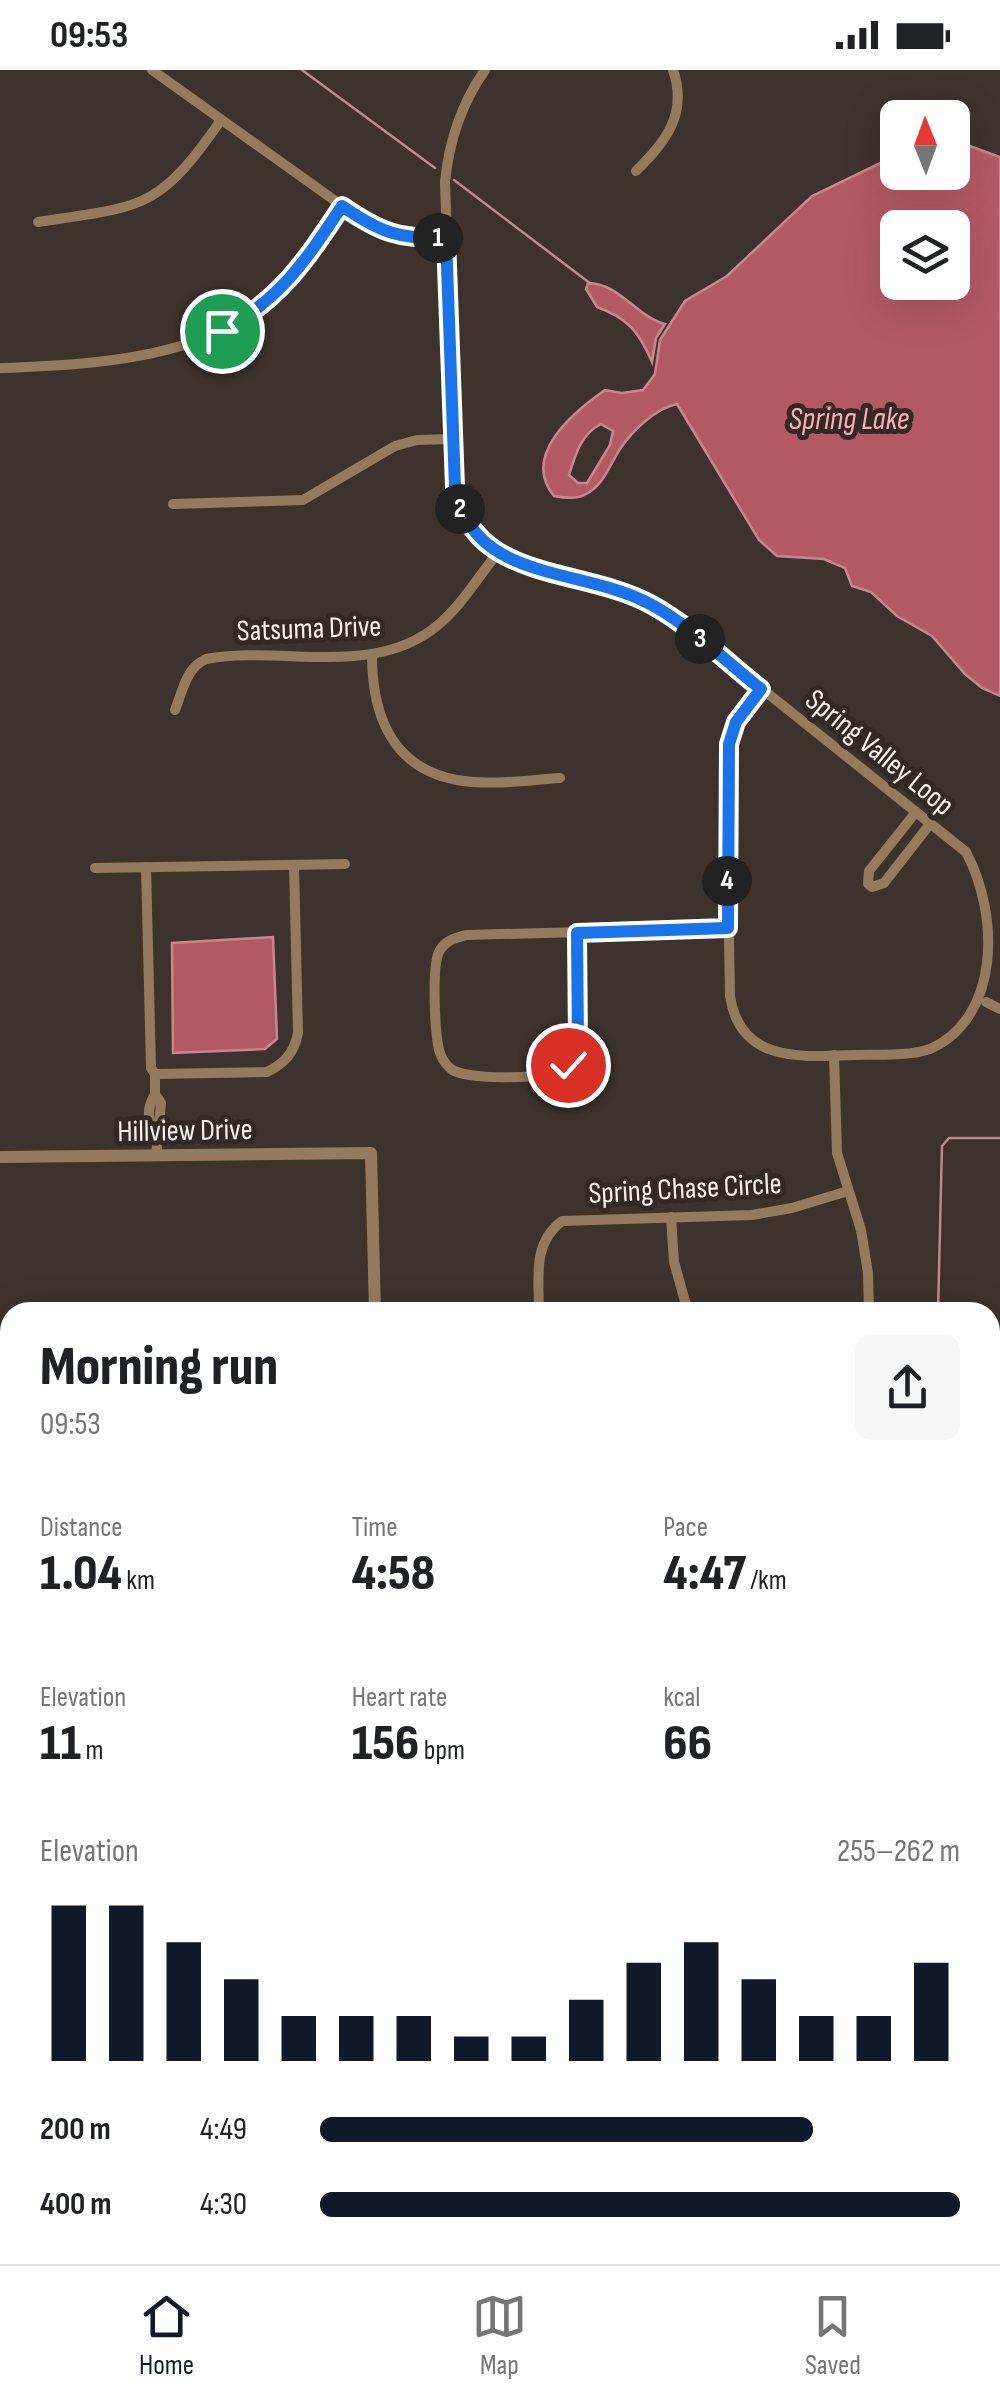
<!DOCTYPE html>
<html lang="en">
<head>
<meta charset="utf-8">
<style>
	:root { --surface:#fff; --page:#f6f6f6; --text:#202124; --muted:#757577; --line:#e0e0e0; --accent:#111827 }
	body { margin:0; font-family:"Sofia Sans Condensed",sans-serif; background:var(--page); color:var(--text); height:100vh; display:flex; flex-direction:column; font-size:38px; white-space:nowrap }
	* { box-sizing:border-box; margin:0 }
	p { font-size:32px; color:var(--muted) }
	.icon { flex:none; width:55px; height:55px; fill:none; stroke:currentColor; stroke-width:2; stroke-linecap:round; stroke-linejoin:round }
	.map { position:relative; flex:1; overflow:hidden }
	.panel { position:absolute; left:0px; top:1232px; width:1000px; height:962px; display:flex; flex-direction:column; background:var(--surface); border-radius:30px 30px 0 0; box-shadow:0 10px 40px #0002 }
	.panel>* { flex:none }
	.needle { width:65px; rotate:359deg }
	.controls { position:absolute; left:880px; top:30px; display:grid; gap:20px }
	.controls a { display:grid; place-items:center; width:90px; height:90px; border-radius:15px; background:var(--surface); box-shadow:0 10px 40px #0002; font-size:50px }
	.pin { position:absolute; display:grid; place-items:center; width:85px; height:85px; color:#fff; margin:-42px; border:5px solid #fff; border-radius:50%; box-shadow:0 2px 10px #0007 }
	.km { position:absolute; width:50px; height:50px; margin:-25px; border-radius:50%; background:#222; color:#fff; font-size:28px; line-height:50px; text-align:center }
	.round { display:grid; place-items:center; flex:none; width:105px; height:105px; border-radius:15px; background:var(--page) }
	.summary { display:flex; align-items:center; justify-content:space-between; height:170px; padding:0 40px }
	h1 { font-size:55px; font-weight:800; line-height:75px }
	.figures { display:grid; grid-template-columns:repeat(3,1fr); gap:15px; height:170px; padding:10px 40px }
	.figures div { display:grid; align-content:center }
	.figures b { font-size:50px; font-weight:800 }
	.figures small { font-size:28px; font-weight:400 }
	.figures p { font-size:28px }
	.chart { height:280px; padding:20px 40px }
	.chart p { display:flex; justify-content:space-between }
	.chart svg { width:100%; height:180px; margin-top:10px; stroke:var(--accent); stroke-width:6 }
	ul { padding:0 40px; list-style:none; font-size:32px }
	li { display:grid; grid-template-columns:160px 120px 1fr; align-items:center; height:75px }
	li i { height:25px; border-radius:12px; background:var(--accent) }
	.status { display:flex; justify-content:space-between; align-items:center; height:70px; padding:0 50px; background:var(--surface); direction:ltr }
	.status svg { height:28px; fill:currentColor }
	.tab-bar { display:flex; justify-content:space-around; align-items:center; height:140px; border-top:2px solid var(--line); background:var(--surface); font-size:28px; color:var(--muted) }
	.tab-bar a { display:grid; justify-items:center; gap:5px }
	.tab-bar .selected { color:var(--accent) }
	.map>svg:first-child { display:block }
</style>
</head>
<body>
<div class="status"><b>09:53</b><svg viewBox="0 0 49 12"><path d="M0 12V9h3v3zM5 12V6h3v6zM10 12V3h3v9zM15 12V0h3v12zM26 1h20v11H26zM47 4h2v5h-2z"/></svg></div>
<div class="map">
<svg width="1000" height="2194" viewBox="0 0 1000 2194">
	<rect width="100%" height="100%" fill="#3d322c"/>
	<!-- green -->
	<g fill="#68541a">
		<path d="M0,1675l10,1v326l-10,-4z"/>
		<path d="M0,2060l10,5v120h196v9h-206z"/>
	</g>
	<!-- forest -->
	<path fill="#7a6216" d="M5,1269l5,1v406l-10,-1v-399z"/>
	<!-- water -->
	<g fill="#b35965" stroke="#c8878e" stroke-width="2.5" fill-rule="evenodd">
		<path d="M953,76h17l30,11v539l-18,-8 -17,-14 -33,-38 -35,-20 -26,-24 -19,-6 -7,-18 -21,-9 -47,-3 -18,-16 -82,-136c-21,4 -45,27 -57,45 -10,15 -16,36 -34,45 -9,6 -22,4 -32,2 -33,-40 18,-83 51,-106l17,3 21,-3 12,-16 5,-34 25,-39 42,-25 85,-80 85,-41 1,17h54zM898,158h54v54h-54zM601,354l12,7 -3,14 -23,38h-9l-9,-8c6,-20 12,-41 32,-51z"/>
		<path d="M588,213c31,0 49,34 77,41l-9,14 -4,24c-13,-30 -24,-44 -55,-55l-11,-18z"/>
		<path d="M273,867l4,102 -12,10 -92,4 -1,-110z"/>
		<path d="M990,1919l7,6 3,161 -10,38z"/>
	</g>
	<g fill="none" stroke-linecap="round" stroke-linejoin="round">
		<!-- stream -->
		<g stroke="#c8878e" stroke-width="2.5">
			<path d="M302,0l133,98"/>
			<path d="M454,110l137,104"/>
			<path d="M938,1242l4,-166 7,-8h51"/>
		</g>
		<!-- minor -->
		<g stroke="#957b5d" stroke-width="10">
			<path d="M152,0l217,155 23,10 55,2"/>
			<path d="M485,0c-24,34 -36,71 -40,112l10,305 3,18 15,29 24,20 93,27 60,23 56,40 260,208c34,64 34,166 -36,197 -24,8 -53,5 -77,6 -52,2 -113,8 -123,-59l-4,-230 10,-44 25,-33"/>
			<path d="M636,101c30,-29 52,-58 37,-101"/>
			<path d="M38,152c105,-16 120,-11 183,-102"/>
			<path d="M0,298c92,-3 217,-9 284,-81 22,-24 40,-54 58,-81"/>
			<path d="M173,434l130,-4 92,-54 22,-6 34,-1"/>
			<path d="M372,585c0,58 19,113 85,125 33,6 70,0 103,-2"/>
			<path d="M175,640c8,-20 11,-42 31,-51 76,-14 168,20 232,-34 23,-19 40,-48 59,-71"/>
			<path d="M916,742l-47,59 -1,13 4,3 12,-4 46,-59"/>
			<path d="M146,797l5,201 4,6"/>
			<path d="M95,798l250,-4"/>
			<path d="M577,863l1,109c-3,14 -7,25 -21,30 -17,7 -92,8 -106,-3 -6,-5 -10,-12 -12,-19 -4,-18 -8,-86 1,-100 6,-10 16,-12 26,-15l262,-7"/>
			<path d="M986,932l14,7"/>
			<path d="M834,985l3,98 24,77 7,43 1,39"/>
			<path d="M155,1024c-8,13 -8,27 1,40"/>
			<path d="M156,1086l5,-53 -6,-9v-20l112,-2c18,-9 27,-19 31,-39l-4,-168"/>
			<path d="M671,1147l3,45 14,50"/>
			<path d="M295,1242l80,-4"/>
			<path d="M539,1242c0,-33 -7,-69 23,-91l190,-6 40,-7 56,-17"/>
			<path d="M990,1556h10"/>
		</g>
		<!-- tertiary -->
		<g stroke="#957b5d" stroke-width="12">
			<path d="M0,1087l371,-4 4,159"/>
			<path d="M0,2023l10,5"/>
			<path d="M0,2044l10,4"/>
			<path d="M262,2185h62"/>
			<path d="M956,2185l1,9"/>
		</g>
	</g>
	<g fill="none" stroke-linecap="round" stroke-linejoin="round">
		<defs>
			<path id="route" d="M222,261c59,-32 84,-71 120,-125 39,27 57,33 104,32l9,249c18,97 127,79 197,118 40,22 73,56 109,84l-25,33 -7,22 -1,184 -151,5 1,109 -3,14 -7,9"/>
		</defs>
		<!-- route casing -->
		<use href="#route" stroke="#fff" stroke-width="20"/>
		<!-- route -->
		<use href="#route" stroke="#1a73e8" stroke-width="12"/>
	</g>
	<g text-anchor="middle" stroke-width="10" stroke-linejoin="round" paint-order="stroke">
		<!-- street labels -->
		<g font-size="30" fill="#f8f1ed" stroke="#332822">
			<text transform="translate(309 558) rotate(-2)" y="10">Satsuma Drive</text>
			<text transform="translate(880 682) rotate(39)" y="10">Spring Valley Loop</text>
			<text transform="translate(185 1060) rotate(-1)" y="10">Hillview Drive</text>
			<text transform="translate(685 1118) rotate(-3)" y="10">Spring Chase Circle</text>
		</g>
		<!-- water labels -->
		<g font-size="32" font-style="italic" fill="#f9aeb5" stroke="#332822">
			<text x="849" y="359">Spring Lake</text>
		</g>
	</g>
</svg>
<div class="controls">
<a><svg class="needle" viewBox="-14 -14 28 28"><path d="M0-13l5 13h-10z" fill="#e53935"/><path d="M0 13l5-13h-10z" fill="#757577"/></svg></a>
<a><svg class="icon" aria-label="layers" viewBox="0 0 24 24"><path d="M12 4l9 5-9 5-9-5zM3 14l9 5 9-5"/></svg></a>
</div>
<div class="pin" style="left:222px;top:261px;background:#1e9e55"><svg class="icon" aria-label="arrive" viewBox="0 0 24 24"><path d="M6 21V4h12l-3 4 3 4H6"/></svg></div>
<div class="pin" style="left:568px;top:995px;background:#d93025"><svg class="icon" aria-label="check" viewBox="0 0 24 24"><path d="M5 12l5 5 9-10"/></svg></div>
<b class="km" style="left:438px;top:168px">1</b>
<b class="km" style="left:460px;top:439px">2</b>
<b class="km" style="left:700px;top:569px">3</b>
<b class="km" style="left:727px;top:811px">4</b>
<section class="panel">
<div class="summary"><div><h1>Morning run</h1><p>09:53</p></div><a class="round"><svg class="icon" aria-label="share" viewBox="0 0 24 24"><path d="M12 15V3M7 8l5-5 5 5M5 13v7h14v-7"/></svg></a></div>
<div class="figures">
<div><p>Distance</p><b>1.04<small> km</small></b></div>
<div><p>Time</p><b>4:58</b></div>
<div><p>Pace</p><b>4:47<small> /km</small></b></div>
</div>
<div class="figures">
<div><p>Elevation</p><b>11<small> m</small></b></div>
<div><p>Heart rate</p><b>156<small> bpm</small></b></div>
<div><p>kcal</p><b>66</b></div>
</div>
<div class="chart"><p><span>Elevation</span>255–262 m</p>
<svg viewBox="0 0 160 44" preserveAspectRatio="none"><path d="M5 44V6M15 44V6M25 44V15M35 44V24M45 44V33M55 44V33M65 44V33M75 44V38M85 44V38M95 44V29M105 44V20M115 44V15M125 44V24M135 44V33M145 44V33M155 44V20"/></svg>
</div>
<ul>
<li><b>200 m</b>4:49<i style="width:77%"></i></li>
<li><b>400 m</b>4:30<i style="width:100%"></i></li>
</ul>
</section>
</div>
<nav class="tab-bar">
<a class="selected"><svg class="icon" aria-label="home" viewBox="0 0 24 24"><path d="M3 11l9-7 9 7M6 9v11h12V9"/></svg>Home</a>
<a><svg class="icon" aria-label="map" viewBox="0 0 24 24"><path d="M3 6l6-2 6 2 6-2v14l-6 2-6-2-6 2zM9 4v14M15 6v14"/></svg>Map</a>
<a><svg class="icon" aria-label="saved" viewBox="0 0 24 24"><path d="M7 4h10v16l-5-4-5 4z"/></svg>Saved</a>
</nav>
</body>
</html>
